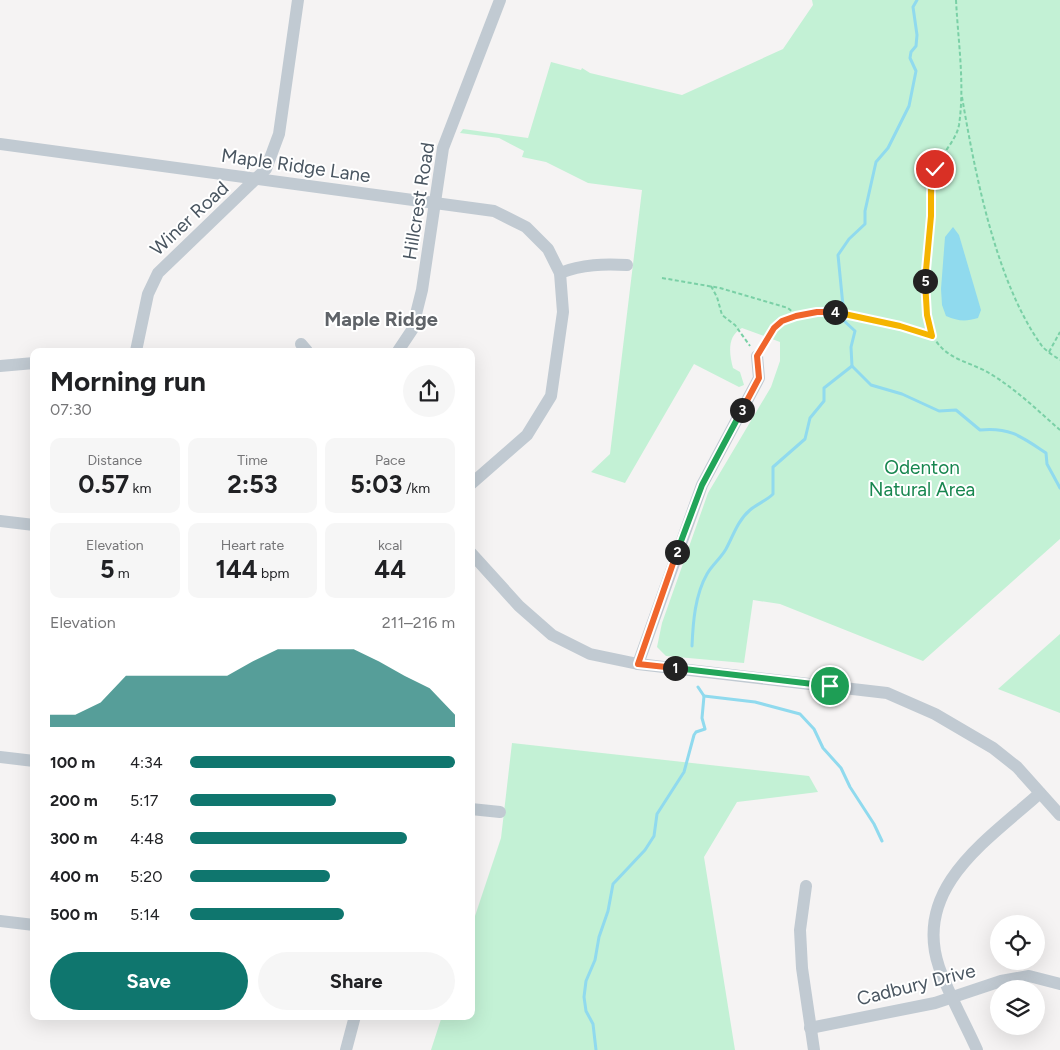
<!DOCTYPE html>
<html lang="en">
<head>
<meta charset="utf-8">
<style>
	:root { --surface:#fff; --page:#f6f6f6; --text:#202124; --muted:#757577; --accent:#0f766e }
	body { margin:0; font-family:Figtree,sans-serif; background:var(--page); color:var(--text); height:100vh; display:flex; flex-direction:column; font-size:19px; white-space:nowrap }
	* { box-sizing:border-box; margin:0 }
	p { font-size:16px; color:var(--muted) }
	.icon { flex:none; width:28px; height:28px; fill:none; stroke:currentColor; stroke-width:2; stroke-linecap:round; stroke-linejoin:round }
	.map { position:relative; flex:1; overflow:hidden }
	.details { position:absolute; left:30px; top:348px; width:445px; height:672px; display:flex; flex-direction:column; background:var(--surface); border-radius:10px; box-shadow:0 5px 20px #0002 }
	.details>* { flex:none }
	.controls { position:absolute; left:990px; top:915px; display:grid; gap:10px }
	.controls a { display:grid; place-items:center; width:55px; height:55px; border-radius:50%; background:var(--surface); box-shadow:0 5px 20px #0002; font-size:25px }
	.pin { position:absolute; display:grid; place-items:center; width:42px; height:42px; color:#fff; margin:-21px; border:2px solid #fff; border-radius:50%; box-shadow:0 1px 5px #0007 }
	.km { position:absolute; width:25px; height:25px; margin:-12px; border-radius:50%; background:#222; color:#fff; font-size:14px; line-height:25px; text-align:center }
	.round { display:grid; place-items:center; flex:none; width:52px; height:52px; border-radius:26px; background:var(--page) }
	.overview { display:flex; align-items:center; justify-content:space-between; height:85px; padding:0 20px }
	h1 { font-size:28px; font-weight:700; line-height:38px }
	.figures { display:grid; grid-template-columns:repeat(3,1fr); gap:8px; height:85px; padding:5px 20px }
	.figures div { display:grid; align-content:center; border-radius:10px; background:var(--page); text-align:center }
	.figures b { font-size:25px; font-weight:700 }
	.figures small { font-size:14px; font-weight:400 }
	.figures p { font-size:14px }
	.chart { height:140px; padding:10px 20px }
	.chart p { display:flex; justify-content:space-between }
	.chart svg { width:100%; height:90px; margin-top:5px; fill:var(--accent); opacity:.7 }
	.action { display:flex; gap:10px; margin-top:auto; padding:10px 20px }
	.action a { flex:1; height:58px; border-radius:30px; background:var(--accent); color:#fff; font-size:20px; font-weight:700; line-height:58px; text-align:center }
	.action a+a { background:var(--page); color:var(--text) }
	ul { padding:0 20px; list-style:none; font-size:16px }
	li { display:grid; grid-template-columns:80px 60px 1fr; align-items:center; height:38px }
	li i { height:12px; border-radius:6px; background:var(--accent) }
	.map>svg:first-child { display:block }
</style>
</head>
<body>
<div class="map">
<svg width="1060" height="1050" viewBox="0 0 1060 1050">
	<rect width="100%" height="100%" fill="#f5f3f3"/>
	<!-- green -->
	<g fill="#c3f1d5">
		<path d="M812,0h248v539l-137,122 -143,-57 -27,-4 -9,63 -78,-7 -9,-9 5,-24 46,-130 63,-106 9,-26v-19l-38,-14c-15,8 -13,25 -9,40l7,4 4,13 -5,2 -45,-23 -69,119 -34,-11 19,-18 32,-264 -54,-7 -42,-21 -24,-5 2,-6 -25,-13 -39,-5 3,-4 65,9 23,-76 30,8 1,-2 8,5 92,22 101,-46 30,-44z"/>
		<path d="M1060,634v79l-62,-24z"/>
		<path d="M512,743l297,33 9,16 -81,10 -33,55 31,193h-304l11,-34h29v-88l30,-90z"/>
	</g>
	<!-- water -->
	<path fill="#90daee" d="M953,227l6,8 22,75 -3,8c-13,4 -20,3 -32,-2l-4,-11 -1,-16 4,-52z"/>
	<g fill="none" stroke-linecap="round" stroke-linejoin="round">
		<!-- stream -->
		<g stroke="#90daee" stroke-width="3">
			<path d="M852,366l19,19 31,9 37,17 17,-1 24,20c30,-3 42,7 66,23l1,11 13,24"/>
			<path d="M692,646c1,-24 3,-51 15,-72 5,-9 14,-16 19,-25 7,-13 12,-29 24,-39 7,-6 16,-9 23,-16v-27l32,-28 5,-21 14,-17v-13l28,-22 -1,-19 4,-16 -13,-12 1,-13 -5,-51 11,-16 16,-15v-13l11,-49 12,-14 21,-42 7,-35 -6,-13 1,-6 5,-6 1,-11 -4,-28 4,-7"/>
			<path d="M704,696l51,6 45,12 14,15 9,19 18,20 9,19 24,37 8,17"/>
			<path d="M596,1050l-3,-26 -7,-13 -2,-14 2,-16 9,-21 4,-23 9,-26 5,-27 32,-34 9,-14 3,-22 27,-42 10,-37 2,-3 9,-3 -3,-11 2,-22 -6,-9"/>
		</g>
		<!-- path -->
		<g stroke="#7ad0a6" stroke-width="2" stroke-dasharray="4 2.5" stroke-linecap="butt">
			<path d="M956,0c2,41 9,84 3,125 -3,17 -20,30 -24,47 -5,15 -3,29 -4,45 -3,36 -18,100 9,129 12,14 34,18 49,27 27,16 48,37 71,57"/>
			<path d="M962,97c13,76 34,186 80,249 4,5 12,10 18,14"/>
			<path d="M662,278l58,10 68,20 9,8"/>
			<path d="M711,286l6,11 5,18 13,10 15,21"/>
			<path d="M763,347l11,-19 8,-7 35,-9h20l23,7 40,7 32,10"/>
			<path d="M1049,352l11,-20"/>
		</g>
		<!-- street -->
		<g stroke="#c1cad2" stroke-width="12">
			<path d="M0,144l494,67 32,16 22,22 12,24 3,39 -12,84 -24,39 -56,49"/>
			<path d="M560,273c23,-9 44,-9 67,-8"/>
			<path d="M301,344l6,7"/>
			<path d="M136,351l12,-57 10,-21 108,-104 13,-35 19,-134"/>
			<path d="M398,351l14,-21 10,-40 21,-142 57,-148"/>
			<path d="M0,366l34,-3"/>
			<path d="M0,521l34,4"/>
			<path d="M471,553l48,53 33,29 38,19 48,10 249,29 48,21 58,34 24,19 43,48"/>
			<path d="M638,664l64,-179 57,-107 -2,-22"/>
			<path d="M0,757l34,4"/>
			<path d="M471,809l29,3"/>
			<path d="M806,886l-6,44 2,38 12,82"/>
			<path d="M0,921l34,4"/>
			<path d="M810,1028l125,-25 66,-22 28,-5 31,8"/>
			<path d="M346,1050l9,-34"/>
			<path d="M977,1050c-12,-27 -28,-55 -38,-83 -27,-80 50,-128 101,-174"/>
		</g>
	</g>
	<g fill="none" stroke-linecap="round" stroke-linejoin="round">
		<defs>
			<path id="split-1" d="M675,668l155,18"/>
			<path id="split-2" d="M675,668l-37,-4 39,-112"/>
			<path id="split-3" d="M677,552l25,-67 40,-75"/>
			<path id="split-4" d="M742,410l17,-32 -2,-22 17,-28 8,-7 14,-5 21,-4h18"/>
			<path id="split-5" d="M835,312l65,14 32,10 -5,-21 -2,-34"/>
			<path id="split-6" d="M925,281l6,-65v-26l4,-21"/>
		</defs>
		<!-- split-1 casing -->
		<use href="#split-1" stroke="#fff" stroke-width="10"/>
		<!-- split-2 casing -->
		<use href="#split-2" stroke="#fff" stroke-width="10"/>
		<!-- split-3 casing -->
		<use href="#split-3" stroke="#fff" stroke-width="10"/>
		<!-- split-4 casing -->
		<use href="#split-4" stroke="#fff" stroke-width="10"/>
		<!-- split-5 casing -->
		<use href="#split-5" stroke="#fff" stroke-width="10"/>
		<!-- split-6 casing -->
		<use href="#split-6" stroke="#fff" stroke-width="10"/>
		<!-- split-1 -->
		<use href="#split-1" stroke="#22a559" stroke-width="6"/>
		<!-- split-2 -->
		<use href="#split-2" stroke="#f0652b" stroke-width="6"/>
		<!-- split-3 -->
		<use href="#split-3" stroke="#22a559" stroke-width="6"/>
		<!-- split-4 -->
		<use href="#split-4" stroke="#f0652b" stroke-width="6"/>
		<!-- split-5 -->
		<use href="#split-5" stroke="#f5b400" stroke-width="6"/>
		<!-- split-6 -->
		<use href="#split-6" stroke="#f5b400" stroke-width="6"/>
	</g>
	<g text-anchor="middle" stroke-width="4" stroke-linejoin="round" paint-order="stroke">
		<!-- street labels -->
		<g font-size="19" fill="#4a5661" stroke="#fff">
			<text transform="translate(296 165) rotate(8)" y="7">Maple Ridge Lane</text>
			<text transform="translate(418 201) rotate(-81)" y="7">Hillcrest Road</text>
			<text transform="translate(189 218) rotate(-43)" y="7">Winer Road</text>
			<text transform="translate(916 984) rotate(-14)" y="7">Cadbury Drive</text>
		</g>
		<!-- park labels -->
		<g font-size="19" fill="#17864f" stroke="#fff">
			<text x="922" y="474">Odenton<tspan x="922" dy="22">Natural Area</tspan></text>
		</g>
		<!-- neighbourhood labels -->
		<g font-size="20" font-weight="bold" fill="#5f6368" stroke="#fff">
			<text x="381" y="326">Maple Ridge</text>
		</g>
	</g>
</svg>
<div class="controls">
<a><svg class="icon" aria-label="locate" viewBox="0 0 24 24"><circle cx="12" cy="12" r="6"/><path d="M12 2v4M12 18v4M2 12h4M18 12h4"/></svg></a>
<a><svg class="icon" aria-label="layers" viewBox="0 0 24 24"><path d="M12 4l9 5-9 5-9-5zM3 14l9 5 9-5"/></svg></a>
</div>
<div class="pin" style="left:830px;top:686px;background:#1e9e55"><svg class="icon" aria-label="arrive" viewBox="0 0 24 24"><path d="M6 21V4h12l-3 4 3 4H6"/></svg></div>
<div class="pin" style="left:935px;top:169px;background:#d93025"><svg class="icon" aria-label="check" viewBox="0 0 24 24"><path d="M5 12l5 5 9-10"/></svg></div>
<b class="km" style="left:675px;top:668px">1</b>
<b class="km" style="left:677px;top:552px">2</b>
<b class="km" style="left:742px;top:410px">3</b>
<b class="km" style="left:835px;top:312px">4</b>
<b class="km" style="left:925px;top:281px">5</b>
<section class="details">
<div class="overview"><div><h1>Morning run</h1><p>07:30</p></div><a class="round"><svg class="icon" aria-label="share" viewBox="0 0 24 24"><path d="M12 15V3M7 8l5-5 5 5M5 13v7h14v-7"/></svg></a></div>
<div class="figures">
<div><p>Distance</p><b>0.57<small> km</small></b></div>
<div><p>Time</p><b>2:53</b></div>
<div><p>Pace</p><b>5:03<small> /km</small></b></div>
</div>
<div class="figures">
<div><p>Elevation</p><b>5<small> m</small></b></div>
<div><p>Heart rate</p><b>144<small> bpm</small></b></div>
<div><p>kcal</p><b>44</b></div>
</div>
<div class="chart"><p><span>Elevation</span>211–216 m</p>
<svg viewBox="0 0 160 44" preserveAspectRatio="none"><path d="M0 44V38L10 38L20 32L30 19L40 19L50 19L60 19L70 19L80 12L90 6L100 6L110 6L120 6L130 12L140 19L150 25L160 38V44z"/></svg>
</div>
<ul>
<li><b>100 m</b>4:34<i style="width:100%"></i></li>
<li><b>200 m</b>5:17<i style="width:55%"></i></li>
<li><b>300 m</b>4:48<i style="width:82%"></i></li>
<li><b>400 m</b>5:20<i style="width:53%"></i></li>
<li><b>500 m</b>5:14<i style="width:58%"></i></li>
</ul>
<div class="action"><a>Save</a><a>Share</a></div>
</section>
</div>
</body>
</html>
